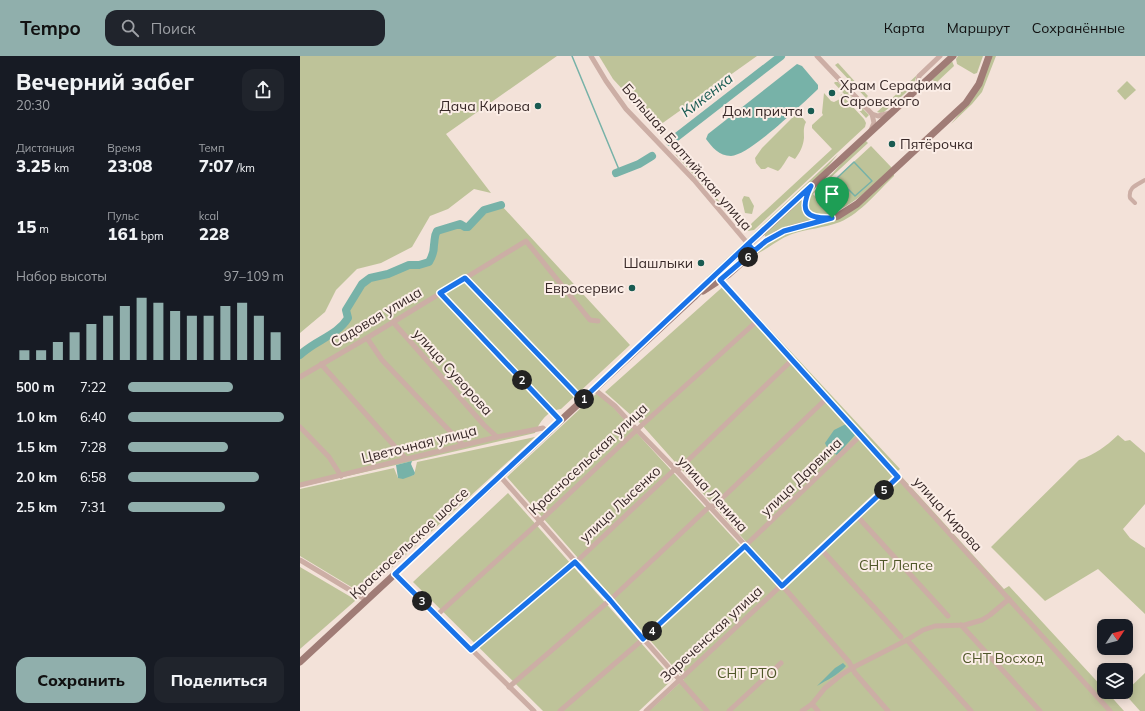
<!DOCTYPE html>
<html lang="ru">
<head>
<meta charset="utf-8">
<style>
	:root { --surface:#171b24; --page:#20242c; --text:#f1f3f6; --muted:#9ea1a6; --accent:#90afac }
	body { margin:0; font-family:Mulish,sans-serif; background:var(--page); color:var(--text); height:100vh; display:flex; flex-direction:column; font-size:15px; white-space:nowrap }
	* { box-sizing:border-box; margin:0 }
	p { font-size:13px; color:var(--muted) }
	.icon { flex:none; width:22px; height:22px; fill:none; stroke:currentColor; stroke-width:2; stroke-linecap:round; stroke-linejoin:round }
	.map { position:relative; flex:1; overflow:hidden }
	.panel { display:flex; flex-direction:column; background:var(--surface); width:300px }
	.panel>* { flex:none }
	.needle { width:26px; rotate:54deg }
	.controls { position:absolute; left:797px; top:563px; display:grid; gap:8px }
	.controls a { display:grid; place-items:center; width:36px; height:36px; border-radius:8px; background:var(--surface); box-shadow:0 2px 10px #0003; font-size:20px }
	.pin { position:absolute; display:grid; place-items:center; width:34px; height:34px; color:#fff; margin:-41px -17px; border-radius:50% 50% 50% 0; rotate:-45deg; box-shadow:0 0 4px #0007 }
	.pin .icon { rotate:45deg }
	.km { position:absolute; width:20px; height:20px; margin:-10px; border-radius:50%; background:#222; color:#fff; font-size:11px; line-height:20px; text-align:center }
	.round { display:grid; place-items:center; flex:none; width:42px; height:42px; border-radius:12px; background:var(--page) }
	.head { display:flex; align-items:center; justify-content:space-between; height:68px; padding:0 16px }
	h1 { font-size:22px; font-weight:800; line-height:30px }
	.stats { display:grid; grid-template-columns:repeat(3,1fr); gap:6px; height:68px; padding:4px 16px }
	.stats div { display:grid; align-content:center }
	.stats b { font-size:17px; font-weight:800 }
	.stats small { font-size:11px; font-weight:400 }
	.stats p { font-size:11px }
	.chart { height:112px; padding:8px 16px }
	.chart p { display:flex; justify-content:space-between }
	.chart svg { width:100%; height:72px; margin-top:4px; stroke:var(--accent); stroke-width:6 }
	.cta { display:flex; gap:8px; margin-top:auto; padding:8px 16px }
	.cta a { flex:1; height:46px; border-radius:12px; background:var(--accent); color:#111; font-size:16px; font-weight:800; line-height:46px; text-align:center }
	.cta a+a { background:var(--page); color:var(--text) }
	ul { padding:0 16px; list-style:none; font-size:13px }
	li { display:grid; grid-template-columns:64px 48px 1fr; align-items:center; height:30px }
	li i { height:10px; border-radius:5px; background:var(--accent) }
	header { display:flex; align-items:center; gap:24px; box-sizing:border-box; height:56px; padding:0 20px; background:var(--accent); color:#111 }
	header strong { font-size:19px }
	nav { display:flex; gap:22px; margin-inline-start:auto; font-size:14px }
	.search { width:280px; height:36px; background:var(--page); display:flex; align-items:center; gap:10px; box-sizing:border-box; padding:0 14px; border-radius:12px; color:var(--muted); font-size:15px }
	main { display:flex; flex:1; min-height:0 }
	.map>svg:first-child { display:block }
</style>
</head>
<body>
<header>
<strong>Tempo</strong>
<div class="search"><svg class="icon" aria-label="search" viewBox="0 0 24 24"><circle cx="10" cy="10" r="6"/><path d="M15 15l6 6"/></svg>Поиск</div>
<nav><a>Карта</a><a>Маршрут</a><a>Сохранённые</a></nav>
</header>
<main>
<section class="panel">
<div class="head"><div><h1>Вечерний забег</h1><p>20:30</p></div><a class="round"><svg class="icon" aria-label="share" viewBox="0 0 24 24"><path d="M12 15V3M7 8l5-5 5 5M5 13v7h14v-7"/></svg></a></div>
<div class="stats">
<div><p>Дистанция</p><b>3.25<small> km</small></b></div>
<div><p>Время</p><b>23:08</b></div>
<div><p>Темп</p><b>7:07<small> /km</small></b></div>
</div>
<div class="stats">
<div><b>15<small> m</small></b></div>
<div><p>Пульс</p><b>161<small> bpm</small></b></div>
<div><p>kcal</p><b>228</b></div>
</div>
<div class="chart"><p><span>Набор высоты</span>97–109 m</p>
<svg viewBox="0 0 160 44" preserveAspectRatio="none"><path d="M5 44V38M15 44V38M25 44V33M35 44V27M45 44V22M55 44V17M65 44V11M75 44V6M85 44V9M95 44V14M105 44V17M115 44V17M125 44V11M135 44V9M145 44V17M155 44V27"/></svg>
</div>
<ul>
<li><b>500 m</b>7:22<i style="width:67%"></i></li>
<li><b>1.0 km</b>6:40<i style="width:100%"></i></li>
<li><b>1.5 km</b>7:28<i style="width:64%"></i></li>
<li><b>2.0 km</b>6:58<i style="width:84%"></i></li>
<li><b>2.5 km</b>7:31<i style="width:62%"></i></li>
</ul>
<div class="cta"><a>Сохранить</a><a>Поделиться</a></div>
</section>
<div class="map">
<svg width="845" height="655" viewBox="0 0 845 655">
	<rect width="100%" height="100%" fill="#f3e2d9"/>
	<!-- green -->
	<g fill="#bec399">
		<path d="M0,0h257l-111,78 45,59 -17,-4 -26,20 -18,7 -18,31 -31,16 -24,6 -21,21 -11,22 -25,21z"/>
		<path d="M299,0h158l-100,71 -44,-48z"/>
		<path d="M658,0h25l-6,17 -3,1 -17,-10 -1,-5z"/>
		<path d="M692,0h4l-14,36 -10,12 -21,20 9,-11z"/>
		<path d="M652,5l2,5 -17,16 -5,-2z"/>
		<path d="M538,7l30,33 -2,2 -31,-33z"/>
		<path d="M617,19l-3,8 -3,5 -27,24 -3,1 -4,-1z"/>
		<path d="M827,25l9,9 -11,10 -8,-9z"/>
		<path d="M535,26h3l27,29 4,4 -3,3 -32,-35z"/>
		<path d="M524,37l7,8 3,1 6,-3 1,-5 23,25 2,4 -1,4 -111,103 -6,1 -2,-2 7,-7 79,-73 -20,-21v-3l11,-10 -1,-2z"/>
		<path d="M498,56l8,10c-3,6 -2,10 -2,16 -1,9 -4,14 -9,21l-6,-3c-4,5 -6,11 -11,15l-10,-4 -3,2h-4l-5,-6 -1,-5 7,-10z"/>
		<path d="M565,84l3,3 -55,51 17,18 14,-13 -12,-13v-4l39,-36 21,22c-15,14 -65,65 -84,40l1,-12 24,-23 14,-16z"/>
		<path d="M375,98c18,11 38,40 52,57l-4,-3z"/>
		<path d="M538,98l-13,16 -117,109 -1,-2z"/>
		<path d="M594,118v2c-16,15 -33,37 -54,46 -16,6 -33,7 -48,12 -14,5 -25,16 -38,21l13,-11 17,-10 54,-15z"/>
		<path d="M444,140l5,1 5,9 -2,8 -7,-1 -3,-13z"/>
		<path d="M502,143v4l10,17c-19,5 -29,6 -46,18l-2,-4z"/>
		<path d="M201,149l129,140 -69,64c-14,2 -21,12 -26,24l-235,54v-132c15,-15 37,-19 48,-37l-2,-8 16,-26 8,-6 18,-4 21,-9h10l10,-3c4,-8 6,-29 8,-31 5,-4 15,-7 21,-9l6,5h4l16,-17z"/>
		<path d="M427,227l173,186 -119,112 -139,-156 -37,-33z"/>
		<path d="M297,337l16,14 168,183 76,-74 44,-40 103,113 5,-3 95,103v3h3l17,19h-475l35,-32 -177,-202z"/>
		<path d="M818,379l7,6 5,-1 15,13v51l-22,25 7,9 15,10v66l-47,-45 -53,32 -54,-54 88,-87c17,-6 26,-13 39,-25z"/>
		<path d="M235,381l-172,157 -63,-38v-67l94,-21 4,10 16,-3 3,-13z"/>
		<path d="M208,437l165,186 -34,32h-96l-130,-129z"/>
		<path d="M0,511l56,33 -56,49z"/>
		<path d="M845,617v38h-5l-16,-18z"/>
	</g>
	<!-- water -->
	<g fill="#77b2a8">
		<path d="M497,8l5,2 16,19v4c-16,15 -68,66 -87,67 -12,0 -19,-9 -25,-17l2,-5z"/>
		<path d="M546,368l10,10 -19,21c-6,-3 -10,-6 -12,-12l9,-13z"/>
		<path d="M112,405l-1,3 4,9 -1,2 -11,4 -5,-1 -2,-13z"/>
		<path d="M543,607l3,3c-8,9 -19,14 -29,20l18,-18z"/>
	</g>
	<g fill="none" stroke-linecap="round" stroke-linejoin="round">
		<!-- stream -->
		<g stroke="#77b2a8" stroke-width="1.5">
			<path d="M272,0l48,116"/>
			<path d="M554,106l18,19 -17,15 -18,-18z"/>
		</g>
		<!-- river -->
		<g stroke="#77b2a8" stroke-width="8">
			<path d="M370,86l111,-86"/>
			<path d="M316,117l23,-9 13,-8"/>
			<path d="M0,299c15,-15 37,-19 48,-37l-2,-8 16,-26 8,-6 18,-4 21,-9h10l10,-3c3,-5 5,-11 5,-17 1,-6 0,-9 3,-14l23,-7 5,3h3l16,-17 17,-5"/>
		</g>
		<!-- pedestrian -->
		<path stroke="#ccaea5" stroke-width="4" d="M835,147l-5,-5c-2,-11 7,-13 15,-18"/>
		<!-- minor -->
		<g stroke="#ccaea5" stroke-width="5">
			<path d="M291,0l15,25 20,28 68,71 60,71"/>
			<path d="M517,0l55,58 6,2 12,-3"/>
			<path d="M617,32l2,-12 21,-20"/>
			<path d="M571,74l3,-7 -2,-9"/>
			<path d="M165,221l117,123"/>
			<path d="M420,224l390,431"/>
			<path d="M140,237l120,127"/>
			<path d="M93,266l91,103 13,12"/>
			<path d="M67,282l15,22 81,85"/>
			<path d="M21,308l85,95"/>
			<path d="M0,321l67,-39 159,-97 64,79 8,1"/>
			<path d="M294,333l21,17 22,24 40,41 103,112 69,79 6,11 33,38"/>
			<path d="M0,371l29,30 12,19"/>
			<path d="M377,415l115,-111"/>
			<path d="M200,420l207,235"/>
			<path d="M0,429l197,-48 46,-9 4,4"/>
			<path d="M557,460l91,100"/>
			<path d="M521,493l80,88"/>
			<path d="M0,504l63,38 3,3"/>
			<path d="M95,518l139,137"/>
			<path d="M136,560l102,-93 104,-98 115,-104"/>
			<path d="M661,569l79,86"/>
			<path d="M607,584l64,71"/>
			<path d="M171,594l103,-86 101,-95"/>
			<path d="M209,631l101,-87 100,-94h4l113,-108"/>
			<path d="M512,648l6,7"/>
			<path d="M260,655l81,-70 104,-95 115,-110"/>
			<path d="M346,655l252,-234"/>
			<path d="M429,655l52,-48"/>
			<path d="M502,655l10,-7 13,-16 16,-13 11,-7 55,-28 16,-10 12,-4 30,-1 17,-5 8,-5 19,-16"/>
		</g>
		<!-- secondary -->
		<g stroke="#a07c76" stroke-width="7">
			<path d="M509,134c-8,18 -5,28 16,28"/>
			<path d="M403,235l26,-17 37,-33 13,-8 11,-4 48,-13 19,-12 109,-101 13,-19 10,-28"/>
			<path d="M0,606l394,-365 14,-15 245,-226"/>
		</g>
	</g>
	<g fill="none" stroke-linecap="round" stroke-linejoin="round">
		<defs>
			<path id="route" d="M532,162l-48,13 -18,10 -12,10 -6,-7 -166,156 -117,-122 -25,15 120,127 -165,154 76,76 104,-88 35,38 33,39 102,-93 37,40 116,-109 -178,-197 34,-29 -6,-7 63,-58c-12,25 -6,33 21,32"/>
		</defs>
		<!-- route casing -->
		<use href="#route" stroke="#fff" stroke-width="8"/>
		<!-- route -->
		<use href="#route" stroke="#1a73e8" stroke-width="5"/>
	</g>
	<!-- markers -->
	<g fill="#195b52" stroke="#fbede6" stroke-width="1.5">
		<circle cx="532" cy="37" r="4"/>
		<circle cx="238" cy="50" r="4"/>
		<circle cx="511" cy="55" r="4"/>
		<circle cx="592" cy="88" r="4"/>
		<circle cx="401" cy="207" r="4"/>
		<circle cx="332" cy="232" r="4"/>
	</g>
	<g text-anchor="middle" stroke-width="4" stroke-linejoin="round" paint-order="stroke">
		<!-- poi labels -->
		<g font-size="14" fill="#372827" stroke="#fbede6" text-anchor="end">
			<text x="540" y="34" text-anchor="start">Храм Серафима<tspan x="540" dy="16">Саровского</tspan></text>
			<text x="230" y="55">Дача Кирова</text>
			<text x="503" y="60">Дом причта</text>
			<text x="600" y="93" text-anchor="start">Пятёрочка</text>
			<text x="393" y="212">Шашлыки</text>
			<text x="324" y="237">Евросервис</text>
		</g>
		<!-- street labels -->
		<g font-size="14" fill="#372827" stroke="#fbede6">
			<text transform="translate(387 101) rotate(49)" y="5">Большая Балтийская улица</text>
			<text transform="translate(76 261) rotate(-31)" y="5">Садовая улица</text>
			<text transform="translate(153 316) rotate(48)" y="5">улица Суворова</text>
			<text transform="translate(119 388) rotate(-14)" y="5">Цветочная улица</text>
			<text transform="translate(288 403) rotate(-43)" y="5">Красносельская улица</text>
			<text transform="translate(501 421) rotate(-44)" y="5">улица Дарвина</text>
			<text transform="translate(413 438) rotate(48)" y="5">улица Ленина</text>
			<text transform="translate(320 448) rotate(-43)" y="5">улица Лысенко</text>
			<text transform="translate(648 458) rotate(48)" y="5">улица Кирова</text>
			<text transform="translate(109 487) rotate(-43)" y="5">Красносельское шоссе</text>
			<text transform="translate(411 578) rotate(-43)" y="5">Зареченская улица</text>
		</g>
		<!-- park labels -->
		<g font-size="14" fill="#505729" stroke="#fbede6">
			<text x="596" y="514">СНТ Лепсе</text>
			<text x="703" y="607">СНТ Восход</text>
			<text x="447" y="622">СНТ РТО</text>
		</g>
		<!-- water labels -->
		<g font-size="15" font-style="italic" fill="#195b52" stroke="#fbede6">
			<text transform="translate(407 39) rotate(-38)" y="5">Кикенка</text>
		</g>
	</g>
</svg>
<div class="controls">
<a><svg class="needle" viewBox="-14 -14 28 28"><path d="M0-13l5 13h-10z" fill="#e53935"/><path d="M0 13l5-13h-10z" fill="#9ea1a6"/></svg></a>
<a><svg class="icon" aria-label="layers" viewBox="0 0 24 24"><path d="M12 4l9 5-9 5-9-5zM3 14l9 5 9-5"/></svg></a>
</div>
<div class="pin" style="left:532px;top:162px;background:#1e9e55"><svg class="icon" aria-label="arrive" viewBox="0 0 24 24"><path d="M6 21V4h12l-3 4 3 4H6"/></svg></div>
<b class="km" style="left:284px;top:343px">1</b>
<b class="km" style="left:222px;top:324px">2</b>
<b class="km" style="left:122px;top:545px">3</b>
<b class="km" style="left:352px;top:575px">4</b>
<b class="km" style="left:584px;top:434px">5</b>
<b class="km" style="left:448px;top:201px">6</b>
</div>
</main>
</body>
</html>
